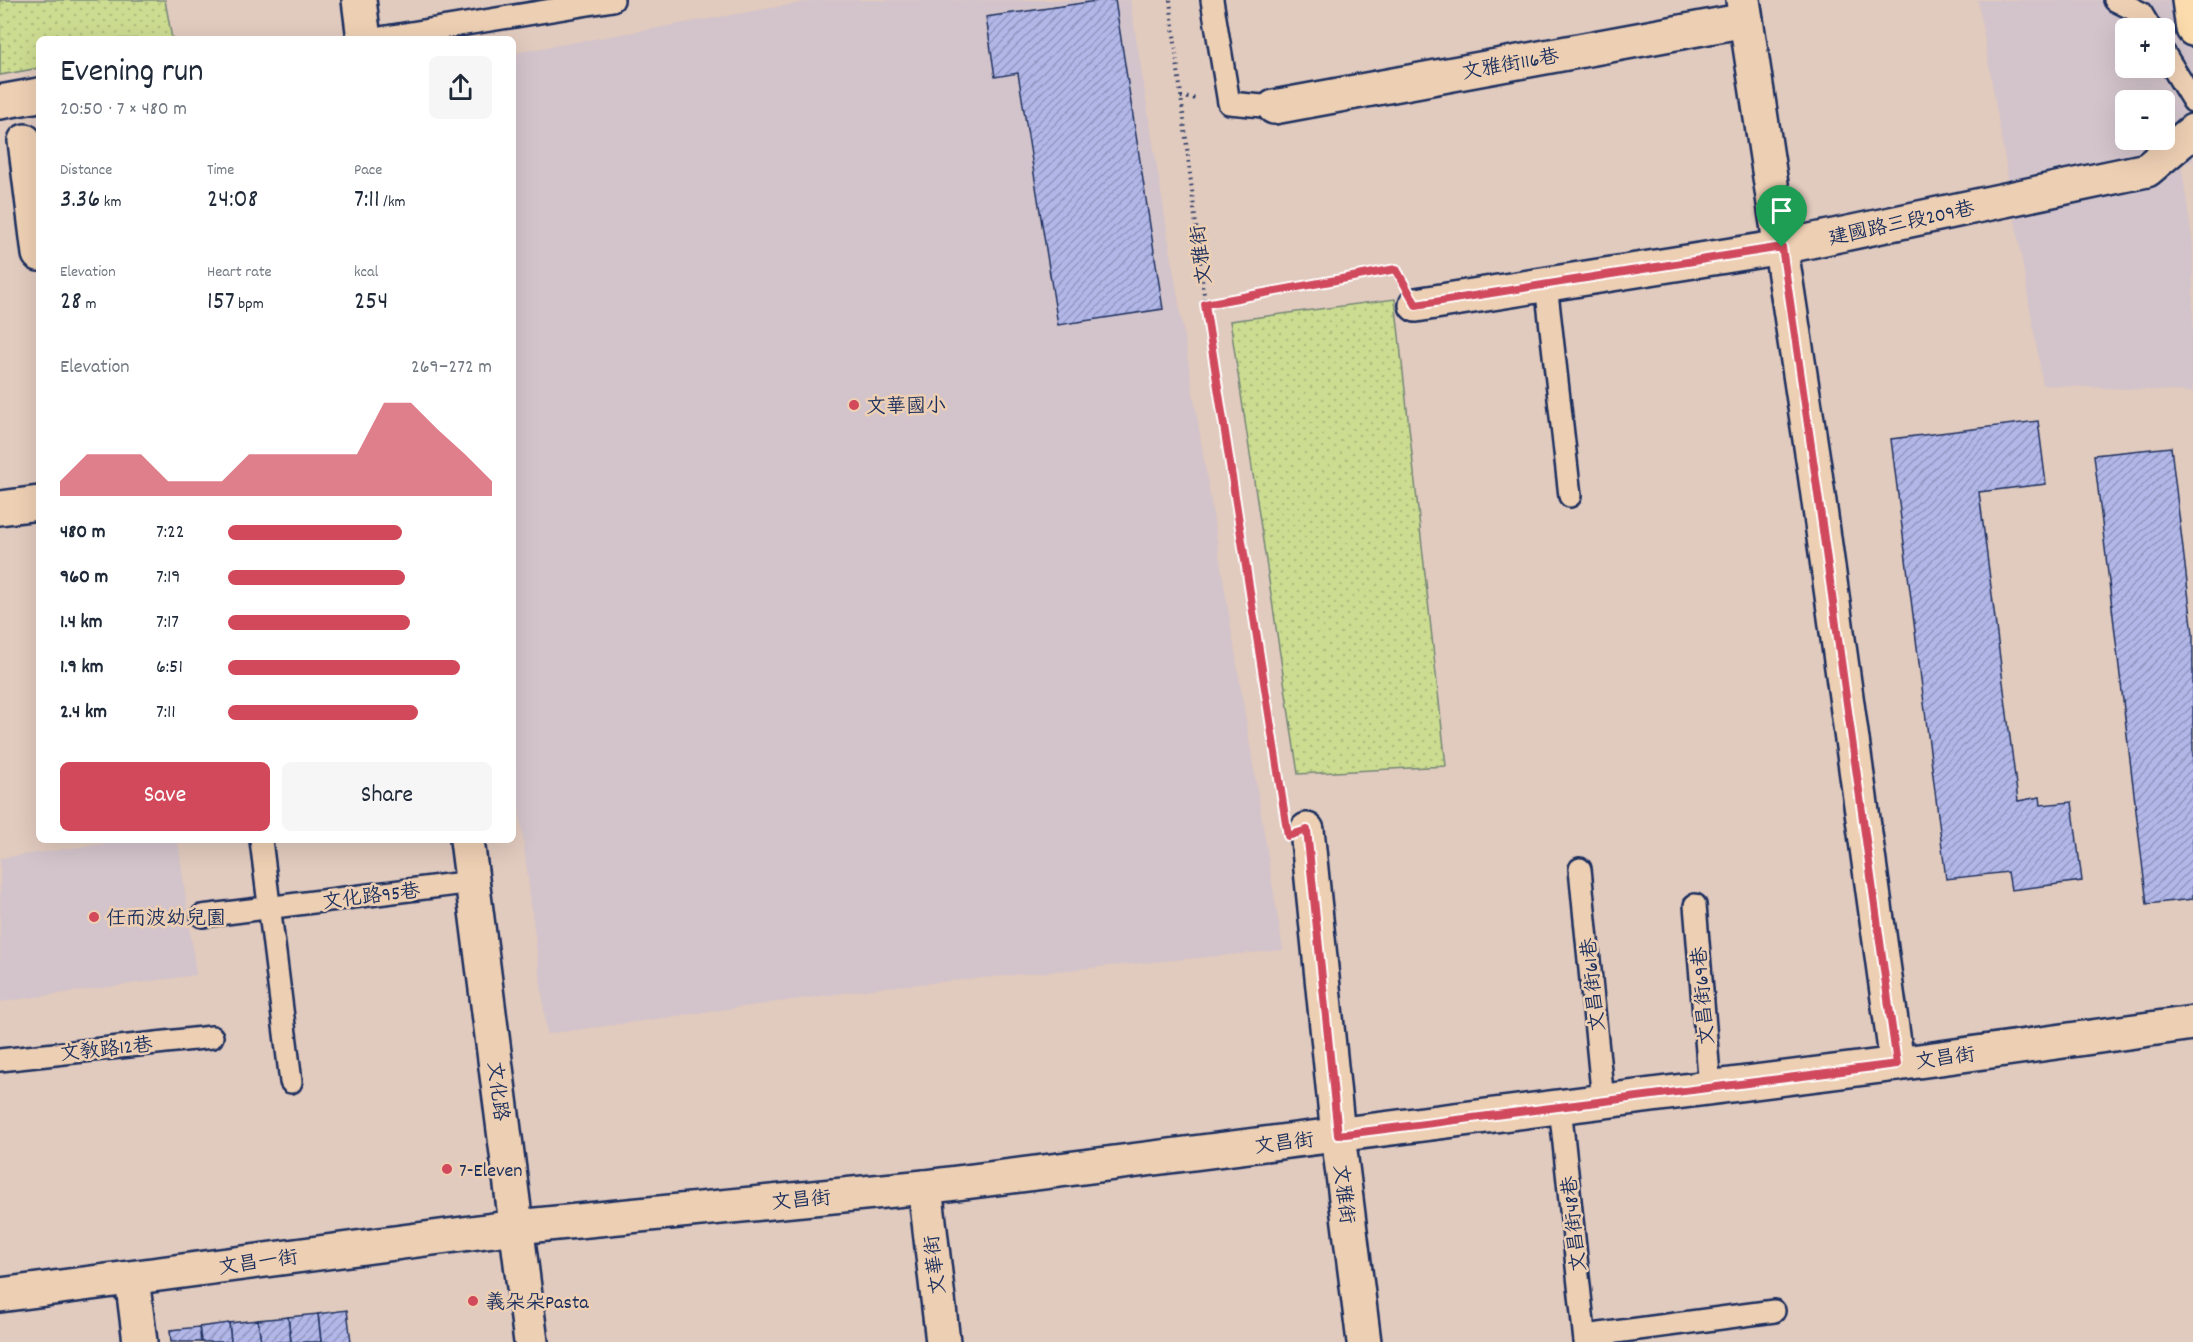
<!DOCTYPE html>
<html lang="en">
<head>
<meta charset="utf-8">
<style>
	:root { --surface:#fff; --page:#f6f6f7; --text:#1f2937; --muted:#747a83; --accent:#d1495b }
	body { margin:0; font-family:Dekko,"LXGW WenKai TC",sans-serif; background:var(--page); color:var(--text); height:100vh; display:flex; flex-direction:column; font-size:22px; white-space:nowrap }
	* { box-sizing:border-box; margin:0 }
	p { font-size:20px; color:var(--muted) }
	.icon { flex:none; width:33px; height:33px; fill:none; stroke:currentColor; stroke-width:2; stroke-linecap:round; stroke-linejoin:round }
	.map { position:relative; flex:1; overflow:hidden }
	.sheet { position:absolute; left:36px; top:36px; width:480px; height:807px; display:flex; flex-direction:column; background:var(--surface); border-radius:9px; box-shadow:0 6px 24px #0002 }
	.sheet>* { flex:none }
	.tools { position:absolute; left:2115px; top:18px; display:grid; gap:12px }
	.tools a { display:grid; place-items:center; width:60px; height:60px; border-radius:9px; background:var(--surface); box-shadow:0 6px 24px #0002; font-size:30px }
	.pin { position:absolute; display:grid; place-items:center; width:51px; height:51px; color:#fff; margin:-62px -26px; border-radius:50% 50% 50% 0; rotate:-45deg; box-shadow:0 0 6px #0007 }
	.pin .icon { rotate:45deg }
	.round { display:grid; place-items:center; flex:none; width:63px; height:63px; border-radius:9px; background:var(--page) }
	.summary { display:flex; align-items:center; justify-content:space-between; height:102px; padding:0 24px }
	h1 { font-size:33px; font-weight:600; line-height:45px }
	.stats { display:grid; grid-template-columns:repeat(3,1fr); gap:9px; height:102px; padding:6px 24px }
	.stats div { display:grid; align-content:center }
	.stats b { font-size:26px; font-weight:600 }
	.stats small { font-size:16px; font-weight:400 }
	.stats p { font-size:16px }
	.chart { height:168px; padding:12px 24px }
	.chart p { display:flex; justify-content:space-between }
	.chart svg { width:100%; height:108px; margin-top:6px; fill:var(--accent); opacity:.7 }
	.primary-button { display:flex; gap:12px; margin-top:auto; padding:12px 24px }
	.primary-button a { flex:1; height:69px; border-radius:9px; background:var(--accent); color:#fff; font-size:24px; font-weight:600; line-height:69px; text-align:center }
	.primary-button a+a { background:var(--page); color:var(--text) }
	ul { padding:0 24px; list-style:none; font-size:20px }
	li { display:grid; grid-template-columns:96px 72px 1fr; align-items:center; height:45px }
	li i { height:15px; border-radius:8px; background:var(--accent) }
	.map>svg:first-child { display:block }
</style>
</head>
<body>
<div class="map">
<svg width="2193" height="1342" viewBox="0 0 2193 1342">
	<defs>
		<pattern id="green-dots" width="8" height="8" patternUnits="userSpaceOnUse" patternTransform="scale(1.5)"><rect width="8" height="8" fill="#ccdc90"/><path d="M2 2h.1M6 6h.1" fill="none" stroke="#afbd7f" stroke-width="1.8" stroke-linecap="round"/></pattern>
		<pattern id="building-hatch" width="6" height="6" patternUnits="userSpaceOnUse" patternTransform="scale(1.5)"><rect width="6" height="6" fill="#b2b7e8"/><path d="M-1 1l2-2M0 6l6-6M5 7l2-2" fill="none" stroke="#9095bf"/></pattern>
	</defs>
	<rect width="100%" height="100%" fill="#e1cabe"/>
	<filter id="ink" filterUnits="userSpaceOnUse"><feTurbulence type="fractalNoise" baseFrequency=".0167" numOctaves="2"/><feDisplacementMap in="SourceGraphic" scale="12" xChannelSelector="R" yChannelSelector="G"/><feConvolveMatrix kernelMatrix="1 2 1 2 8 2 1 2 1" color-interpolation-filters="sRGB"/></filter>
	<g filter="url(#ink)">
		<!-- built -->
		<g fill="#d3c4cb" fill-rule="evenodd">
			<path d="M817,0h313l153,950 -396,37 -340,47 -34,-276v-705z"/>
			<path d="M1978,0h215v161l-12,2 12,82v147l-150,-7zM2126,28h38v40h-38zM2126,100h38v40h-38z"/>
			<path d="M131,840h47l18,135 -196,27v-144z"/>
		</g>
		<!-- green -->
		<g fill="url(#green-dots)" stroke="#748677" stroke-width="1.5">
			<path d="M0,0h165l7,39h-133v29l-39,7z"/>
			<path d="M1395,299l51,467 -148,8 -68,-453z"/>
		</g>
		<!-- building -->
		<g fill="url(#building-hatch)" stroke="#1b2f5e" stroke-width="1.5">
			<path d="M1103,0h12l48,309 -105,16 -40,-252 -23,4 -9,-60z"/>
			<path d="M2038,421l8,63 -67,8 39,309 22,-4 1,8 31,-3 10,79 -71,9 -3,-18 -62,7 -55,-440z"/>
			<path d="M2171,447l22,187v265l-46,5 -53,-449z"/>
			<path d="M347,1310l4,32h-30l-3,-28z"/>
			<path d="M318,1314l3,28h-30l-3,-25z"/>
			<path d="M288,1317l3,25h-30l-3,-22z"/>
			<path d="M258,1320l3,22h-30l-2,-19z"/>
			<path d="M229,1323l2,19h-30l-2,-15z"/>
			<path d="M199,1327l2,15h-30l-1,-12z"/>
		</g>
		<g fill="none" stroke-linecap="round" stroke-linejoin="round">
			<defs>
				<g id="service">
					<path d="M1212,0l17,103 45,4"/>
					<path d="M2115,0l26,13 9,15"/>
					<path d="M374,39l239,-39"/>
					<path d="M2164,53l29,48"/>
					<path d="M1546,284l24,212"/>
					<path d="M261,840l30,242"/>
					<path d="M1580,869l23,232"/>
					<path d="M1695,905l15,183"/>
					<path d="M202,916l270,-34"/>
					<path d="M0,1060l212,-23"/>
					<path d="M1560,1106l25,236"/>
					<path d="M1585,1336l189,-25"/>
				</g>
				<g id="minor">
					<path d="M359,0l5,39"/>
					<path d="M1743,0l71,466 83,598"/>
					<path d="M0,102l39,-7"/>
					<path d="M1274,107l472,-87"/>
					<path d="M25,141l14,113"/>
					<path d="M1416,305l366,-58 365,-77 46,-39"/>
					<path d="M0,508l39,-5"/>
					<path d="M1307,830l31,305 26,207"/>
					<path d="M467,840l64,502"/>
					<path d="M925,1187l18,155"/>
					<path d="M132,1278l8,64"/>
					<path d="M0,1295l516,-68 409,-40 972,-123 296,-41"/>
				</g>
				<path id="primary" d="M2189,0l4,29"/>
			</defs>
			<!-- service casing -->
			<use href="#service" stroke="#1b2f5e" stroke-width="26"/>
			<!-- minor casing -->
			<use href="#minor" stroke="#1b2f5e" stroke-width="38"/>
			<!-- primary casing -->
			<use href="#primary" stroke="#1b2f5e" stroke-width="38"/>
			<!-- path -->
			<g stroke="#1b2f5e" stroke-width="4" stroke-dasharray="1.5 4.5" stroke-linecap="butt">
				<path d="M1170,0l35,304 78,497"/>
				<path d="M1181,97l17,2"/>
				<path d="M1205,304l191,-35 2,4"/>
			</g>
			<!-- service -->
			<use href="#service" stroke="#edcfb3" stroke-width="21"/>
			<!-- minor -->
			<use href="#minor" stroke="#edcfb3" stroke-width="33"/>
			<!-- primary -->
			<use href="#primary" stroke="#fcdcac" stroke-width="33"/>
		</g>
	</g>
	<g fill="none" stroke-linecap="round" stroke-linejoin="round" filter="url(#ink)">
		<defs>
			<path id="route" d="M1782,247l32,219 83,598 -559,71 -31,-305 -19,6 -83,-532 191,-35 20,36z"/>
		</defs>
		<!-- route casing -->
		<use href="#route" stroke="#fff" stroke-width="12"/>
		<!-- route -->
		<use href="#route" stroke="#d1495b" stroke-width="8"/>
	</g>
	<!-- markers -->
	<g fill="#d1495b" stroke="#edcfb3" stroke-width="2">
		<circle cx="854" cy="405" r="6"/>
		<circle cx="94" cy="917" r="6"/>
		<circle cx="447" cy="1169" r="6"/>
		<circle cx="473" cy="1301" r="6"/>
	</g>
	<g text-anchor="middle" stroke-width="5" stroke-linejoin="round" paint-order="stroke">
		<!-- street labels -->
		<g font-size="20" fill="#1b2f5e" stroke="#edcfb3">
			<text transform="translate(1510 63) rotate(-10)" y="7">文雅街116巷</text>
			<text transform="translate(1901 222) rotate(-12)" y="7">建國路三段209巷</text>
			<text transform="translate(1200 255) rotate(-97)" y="7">文雅街</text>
			<text transform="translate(371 895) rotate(-7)" y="7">文化路95巷</text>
			<text transform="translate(1592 985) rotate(-96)" y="7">文昌街61巷</text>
			<text transform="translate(1702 996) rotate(-95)" y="7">文昌街69巷</text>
			<text transform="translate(106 1048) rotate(-6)" y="7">文教路12巷</text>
			<text transform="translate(1945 1057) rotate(-8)" y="7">文昌街</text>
			<text transform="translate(499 1091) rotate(83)" y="7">文化路</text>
			<text transform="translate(1284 1142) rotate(-7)" y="7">文昌街</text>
			<text transform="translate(1345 1194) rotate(83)" y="7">文雅街</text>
			<text transform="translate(801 1199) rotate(-5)" y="7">文昌街</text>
			<text transform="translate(1573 1224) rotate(-96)" y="7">文昌街48巷</text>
			<text transform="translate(258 1261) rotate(-8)" y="7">文昌一街</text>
			<text transform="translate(934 1265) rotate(-97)" y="7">文華街</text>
		</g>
		<!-- poi labels -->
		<g font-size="20" fill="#1b2f5e" stroke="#edcfb3" text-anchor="start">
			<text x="866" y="412">文華國小</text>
			<text x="106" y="924">任而波幼兒園</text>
			<text x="459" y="1176">7-Eleven</text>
			<text x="485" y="1308">義朵朵Pasta</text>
		</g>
	</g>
</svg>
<div class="tools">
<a>+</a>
<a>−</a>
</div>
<div class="pin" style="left:1782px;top:247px;background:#1e9e55"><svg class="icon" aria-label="arrive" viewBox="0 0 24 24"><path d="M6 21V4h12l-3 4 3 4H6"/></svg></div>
<section class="sheet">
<div class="summary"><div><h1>Evening run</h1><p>20:50 · 7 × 480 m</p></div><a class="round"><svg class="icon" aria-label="share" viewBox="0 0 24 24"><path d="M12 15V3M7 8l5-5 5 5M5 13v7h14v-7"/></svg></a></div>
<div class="stats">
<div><p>Distance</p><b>3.36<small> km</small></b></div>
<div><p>Time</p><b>24:08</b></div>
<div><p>Pace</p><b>7:11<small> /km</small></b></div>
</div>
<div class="stats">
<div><p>Elevation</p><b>28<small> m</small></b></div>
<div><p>Heart rate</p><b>157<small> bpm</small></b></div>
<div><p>kcal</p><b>254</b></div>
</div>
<div class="chart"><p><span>Elevation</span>269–272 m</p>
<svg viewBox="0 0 160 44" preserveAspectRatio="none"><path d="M0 44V38L10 27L20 27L30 27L40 38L50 38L60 38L70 27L80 27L90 27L100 27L110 27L120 6L130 6L140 17L150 27L160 38V44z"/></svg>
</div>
<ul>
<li><b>480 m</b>7:22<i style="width:66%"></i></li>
<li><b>960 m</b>7:19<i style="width:67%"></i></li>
<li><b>1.4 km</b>7:17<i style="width:69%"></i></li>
<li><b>1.9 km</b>6:51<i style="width:88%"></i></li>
<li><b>2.4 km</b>7:11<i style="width:72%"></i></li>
</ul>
<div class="primary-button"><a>Save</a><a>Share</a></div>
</section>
</div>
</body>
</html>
